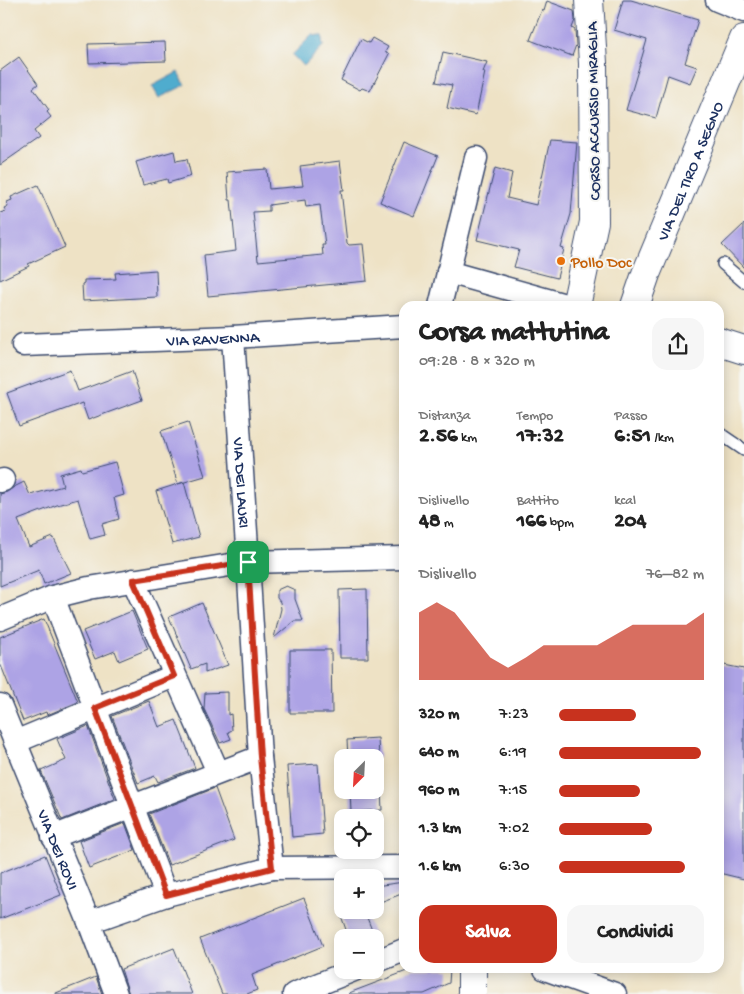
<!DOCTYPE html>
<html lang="it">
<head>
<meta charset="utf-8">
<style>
	:root { --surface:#fff; --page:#f6f6f6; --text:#222; --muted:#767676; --accent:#c8321e }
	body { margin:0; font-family:"Gochi Hand",sans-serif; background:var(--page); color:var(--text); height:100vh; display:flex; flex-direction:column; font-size:19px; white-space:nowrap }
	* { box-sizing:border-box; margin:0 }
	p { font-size:16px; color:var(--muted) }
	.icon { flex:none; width:28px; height:28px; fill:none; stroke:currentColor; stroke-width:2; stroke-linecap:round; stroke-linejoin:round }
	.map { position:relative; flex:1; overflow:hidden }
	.drawer { position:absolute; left:399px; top:301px; width:325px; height:672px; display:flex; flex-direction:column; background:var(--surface); border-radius:15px; box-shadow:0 2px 12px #0003 }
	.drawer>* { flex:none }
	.needle { width:32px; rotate:204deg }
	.buttons { position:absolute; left:334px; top:749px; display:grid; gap:10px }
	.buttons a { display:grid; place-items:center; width:50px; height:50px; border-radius:10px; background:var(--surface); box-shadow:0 2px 12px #0003; font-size:25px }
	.pin { position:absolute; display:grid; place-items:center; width:42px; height:42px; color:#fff; margin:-21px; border-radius:10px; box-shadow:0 2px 8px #0006 }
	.round { display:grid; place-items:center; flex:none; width:52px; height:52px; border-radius:15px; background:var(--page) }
	.head { display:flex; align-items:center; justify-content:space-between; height:85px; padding:0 20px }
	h1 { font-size:28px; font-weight:700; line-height:38px }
	.stats { display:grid; grid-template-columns:repeat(3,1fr); gap:8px; height:85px; padding:5px 20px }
	.stats div { display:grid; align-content:center }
	.stats b { font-size:21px; font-weight:700 }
	.stats small { font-size:14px; font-weight:400 }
	.stats p { font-size:14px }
	.chart { height:140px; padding:10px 20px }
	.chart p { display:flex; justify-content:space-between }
	.chart svg { width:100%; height:90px; margin-top:5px; fill:var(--accent); opacity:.7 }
	.action { display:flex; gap:10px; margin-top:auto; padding:10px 20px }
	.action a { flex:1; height:58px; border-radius:15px; background:var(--accent); color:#fff; font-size:20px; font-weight:700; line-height:58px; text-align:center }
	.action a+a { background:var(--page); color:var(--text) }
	ul { padding:0 20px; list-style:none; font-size:16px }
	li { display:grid; grid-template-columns:80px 60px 1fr; align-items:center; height:38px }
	li i { height:12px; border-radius:6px; background:var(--accent) }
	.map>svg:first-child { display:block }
</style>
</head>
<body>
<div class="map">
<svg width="744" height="994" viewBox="0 0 744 994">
	<rect width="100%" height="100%" fill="#f6f6f2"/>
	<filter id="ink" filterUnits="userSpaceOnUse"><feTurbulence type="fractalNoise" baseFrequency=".02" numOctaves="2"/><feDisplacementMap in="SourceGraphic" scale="10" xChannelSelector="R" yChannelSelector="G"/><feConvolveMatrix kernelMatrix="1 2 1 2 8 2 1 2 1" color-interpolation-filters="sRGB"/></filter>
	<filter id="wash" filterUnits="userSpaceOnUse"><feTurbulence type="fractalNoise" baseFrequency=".0096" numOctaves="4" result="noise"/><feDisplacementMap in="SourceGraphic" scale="20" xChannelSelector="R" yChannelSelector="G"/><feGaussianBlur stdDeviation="1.12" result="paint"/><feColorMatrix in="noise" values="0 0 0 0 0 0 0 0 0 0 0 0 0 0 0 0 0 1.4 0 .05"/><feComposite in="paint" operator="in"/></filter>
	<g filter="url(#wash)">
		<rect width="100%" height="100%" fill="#eee2c5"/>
		<!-- water -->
		<g fill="#50acce" stroke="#366e96">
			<path d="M313,34l2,2 3,-1 4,1 1,3 -1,3 2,3 -20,21 -12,-11z"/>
			<path d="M178,72l7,13 -26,13 -7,-12z"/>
		</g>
		<g id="blocks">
			<!-- building -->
			<g fill="#ada3e5" fill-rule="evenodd">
				<path d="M623,0h8l67,20 -13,43 12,4 -7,16 -22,-8 -12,43 -30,-8 21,-70 -33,-10z"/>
				<path d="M547,1l27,10 1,9 -3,8 3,2 1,15 -4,11 -42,-16 12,-30 2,1z"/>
				<path d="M372,38l16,9 -3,5 4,2 -19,37 -8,-3 -2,2 -19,-10 20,-41 8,4z"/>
				<path d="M165,42l1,19 -77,2 -1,-19z"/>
				<path d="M443,52l44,10 -4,10h2l-9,43 -29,-7 5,-23 -16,-3z"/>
				<path d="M19,57l19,27 -5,4 16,22 -2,2 4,5 -17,14 5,7 -39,27v-94z"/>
				<path d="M550,140l27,2 -6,72 -10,34 3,1 -7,29 -43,-11 5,-17 -42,-10 18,-72 17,5 -5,25 29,7z"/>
				<path d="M404,142l34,14 -24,60 -34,-14z"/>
				<path d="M174,151l2,10 11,-2 4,17 -23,7 -1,-4 -24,6 -7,-23z"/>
				<path d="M340,161l4,29h-3l6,53 2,2 14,-1 4,37 -159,15 -4,-41 32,-4 -5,-51h-2l-2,-28 40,-3 2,20 34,-3 -3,-20zM305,200l1,7 14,-2 5,40h-3l1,10 -65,6 -5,-49 16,-1v-6z"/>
				<path d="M38,185l27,62 -37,17 1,2 -29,14v-67l6,-2 -2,-3 4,-2 -1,-4 5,-2 -1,-3z"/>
				<path d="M744,224v44l-22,-23z"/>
				<path d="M156,270l1,27 -74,4 -1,-17 2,-1v-3l32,-1 -1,-6z"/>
				<path d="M70,370l8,21 54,-20 10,29 -54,20 -6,-17 -63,23 -12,-33z"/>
				<path d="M188,422l17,54 -27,8 -17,-53z"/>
				<path d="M115,462l9,33 -10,3 5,21 -17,5 3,11 -15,4 -12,-40 -21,6 -39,15 11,27 24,-10 18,36 -27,11 -5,-14 -39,16v-92l7,-2 7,-5 10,-5 6,13 33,-9 -3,-12 21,-6 1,3z"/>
				<path d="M184,482l15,55 -27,7 -16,-53z"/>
				<path d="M286,586l9,4v9l8,22h-9l-20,17 7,-29 -1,-7 -3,-4v-8z"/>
				<path d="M367,589l1,69h-28l-1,-68z"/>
				<path d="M202,603l26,62 -23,8v-9l-14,5 -22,-52z"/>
				<path d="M132,611l16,38 -29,12 -4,-10 -20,8 -12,-28z"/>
				<path d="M44,619l34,83 -31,13 -1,-3 -23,9 -23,-58v-26z"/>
				<path d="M290,650h41l1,63h-42z"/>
				<path d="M719,664l25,5v210l-25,-6z"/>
				<path d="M228,692v23l3,-1 1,16 -4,2 3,7 -11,4 -16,-34 1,-16z"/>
				<path d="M149,701l10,26 17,-7 19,48 -37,14 -3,-6 -17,7 -26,-67z"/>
				<path d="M88,726l27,73 -53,21 -21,-49 25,-11 -9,-21z"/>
				<path d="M378,738l1,20h-31l-1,-18z"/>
				<path d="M318,764l5,70 -31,3 -5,-71z"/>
				<path d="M215,788l19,52 -65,25 -20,-51z"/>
				<path d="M350,790h31l1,20 -31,2z"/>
				<path d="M125,823l10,27 -46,18 -10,-27z"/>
				<path d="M45,855l16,40 -61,24v-46z"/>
				<path d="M404,882v11l-29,11v-18z"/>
				<path d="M304,898l19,48 -71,29 5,15 -10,4h-25l-22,-55z"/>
				<path d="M339,910h25l11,28h-26z"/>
				<path d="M174,948l18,46h-63l-8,-25z"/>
				<path d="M412,969h38l-1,14 -25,11h-74l-1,-1z"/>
				<path d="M96,977l6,17h-46v-1z"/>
			</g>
		</g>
	</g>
	<g filter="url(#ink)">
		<use href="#blocks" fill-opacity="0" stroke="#3b4a6d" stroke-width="1"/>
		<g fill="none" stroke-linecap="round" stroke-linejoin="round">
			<defs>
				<g id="lane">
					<path d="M723,264l21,18"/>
					<path d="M719,433l25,17"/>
				</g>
				<g id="street">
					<path d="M717,0l27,11"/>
					<path d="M448,272l121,34"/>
					<path d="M440,306l36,-148"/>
					<path id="s1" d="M233,337l15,225 12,195 12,111"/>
					<path id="s2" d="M23,345l210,-8 171,-11"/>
					<path d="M0,481l3,-1"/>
					<path d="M133,580l85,192"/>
					<path d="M53,597l113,298"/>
					<path d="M0,619l53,-22 36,-9 159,-26 156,-4"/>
					<path id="s3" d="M0,705l89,217 27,72"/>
					<path d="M15,742l159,-66"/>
					<path d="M53,837l207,-80"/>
					<path d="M89,922l77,-27 106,-27 132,-1"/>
					<path d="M375,962l29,-12"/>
					<path d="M545,969l70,25"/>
					<path d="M294,994l60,-24"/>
				</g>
				<g id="secondary">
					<path d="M576,306l18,-84 -1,-159 -4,-63"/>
					<path id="s4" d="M635,306l11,-32 98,-235"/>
					<path d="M719,342l25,8"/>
					<path d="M472,994v-25"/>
				</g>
			</defs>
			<!-- lane casing -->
			<use href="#lane" stroke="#3b4a6d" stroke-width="14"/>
			<!-- street casing -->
			<use href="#street" stroke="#3b4a6d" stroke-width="25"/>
			<!-- secondary casing -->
			<use href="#secondary" stroke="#3b4a6d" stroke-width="30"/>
			<!-- lane -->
			<use href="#lane" stroke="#fff" stroke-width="11"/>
			<!-- street -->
			<use href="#street" stroke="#fff" stroke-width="22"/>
			<!-- secondary -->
			<use href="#secondary" stroke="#fff" stroke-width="28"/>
		</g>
	</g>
	<g fill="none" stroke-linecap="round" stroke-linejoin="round" filter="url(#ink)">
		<defs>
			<path id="route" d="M248,562l12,195 12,111 -106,27 -71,-187 79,-32 -41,-96z"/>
		</defs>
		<!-- route casing -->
		<use href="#route" stroke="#fff" stroke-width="10"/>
		<!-- route -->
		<use href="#route" stroke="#c8321e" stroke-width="6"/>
	</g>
	<!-- markers -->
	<circle fill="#e8710a" stroke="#f6f6f2" stroke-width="2" cx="561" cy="261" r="5"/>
	<g text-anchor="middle" stroke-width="4" stroke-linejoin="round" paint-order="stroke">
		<!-- street labels -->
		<g font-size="16" fill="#1b2f5e" stroke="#f6f6f2">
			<text transform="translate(592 111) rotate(-91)" y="6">CORSO ACCURSIO MIRAGLIA</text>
			<text dy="6" stroke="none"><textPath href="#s4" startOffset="146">VIA DEL TIRO A SEGNO</textPath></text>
			<text dy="6" stroke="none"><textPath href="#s2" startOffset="190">VIA RAVENNA</textPath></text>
			<text dy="6" stroke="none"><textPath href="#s1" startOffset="146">VIA DEI LAURI</textPath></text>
			<text dy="6" stroke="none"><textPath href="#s3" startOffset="156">VIA DEI ROVI</textPath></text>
		</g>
		<!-- food labels -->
		<g font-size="16" fill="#c56008" stroke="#f6f6f2" text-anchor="start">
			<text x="571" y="267">Pollo Doc</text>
		</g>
	</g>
</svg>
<div class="buttons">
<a><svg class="needle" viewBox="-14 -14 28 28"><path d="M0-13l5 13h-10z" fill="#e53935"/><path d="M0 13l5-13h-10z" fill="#767676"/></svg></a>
<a><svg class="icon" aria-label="locate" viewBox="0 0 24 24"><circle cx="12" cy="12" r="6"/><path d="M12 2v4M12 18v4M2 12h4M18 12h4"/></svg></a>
<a>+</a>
<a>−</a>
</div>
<div class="pin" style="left:248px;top:562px;background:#1e9e55"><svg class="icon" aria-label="arrive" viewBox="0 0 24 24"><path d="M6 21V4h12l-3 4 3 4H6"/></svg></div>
<section class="drawer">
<div class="head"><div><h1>Corsa mattutina</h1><p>09:28 · 8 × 320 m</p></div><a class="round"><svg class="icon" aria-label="share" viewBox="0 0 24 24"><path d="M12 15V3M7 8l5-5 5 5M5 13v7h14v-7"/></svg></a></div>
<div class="stats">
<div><p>Distanza</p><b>2.56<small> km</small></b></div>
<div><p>Tempo</p><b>17:32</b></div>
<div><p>Passo</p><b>6:51<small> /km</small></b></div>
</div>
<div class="stats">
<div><p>Dislivello</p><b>48<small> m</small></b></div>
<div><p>Battito</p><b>166<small> bpm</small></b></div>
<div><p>kcal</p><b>204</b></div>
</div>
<div class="chart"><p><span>Dislivello</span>76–82 m</p>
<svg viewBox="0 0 160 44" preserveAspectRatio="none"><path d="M0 44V11L10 6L20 11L30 22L40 33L50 38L60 33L70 27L80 27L90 27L100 27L110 22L120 17L130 17L140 17L150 17L160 11V44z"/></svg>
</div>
<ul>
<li><b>320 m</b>7:23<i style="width:53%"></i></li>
<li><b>640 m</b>6:19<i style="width:98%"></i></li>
<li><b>960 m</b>7:15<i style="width:56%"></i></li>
<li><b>1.3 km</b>7:02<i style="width:64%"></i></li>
<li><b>1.6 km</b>6:30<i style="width:87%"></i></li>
</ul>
<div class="action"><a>Salva</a><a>Condividi</a></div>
</section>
</div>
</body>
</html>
